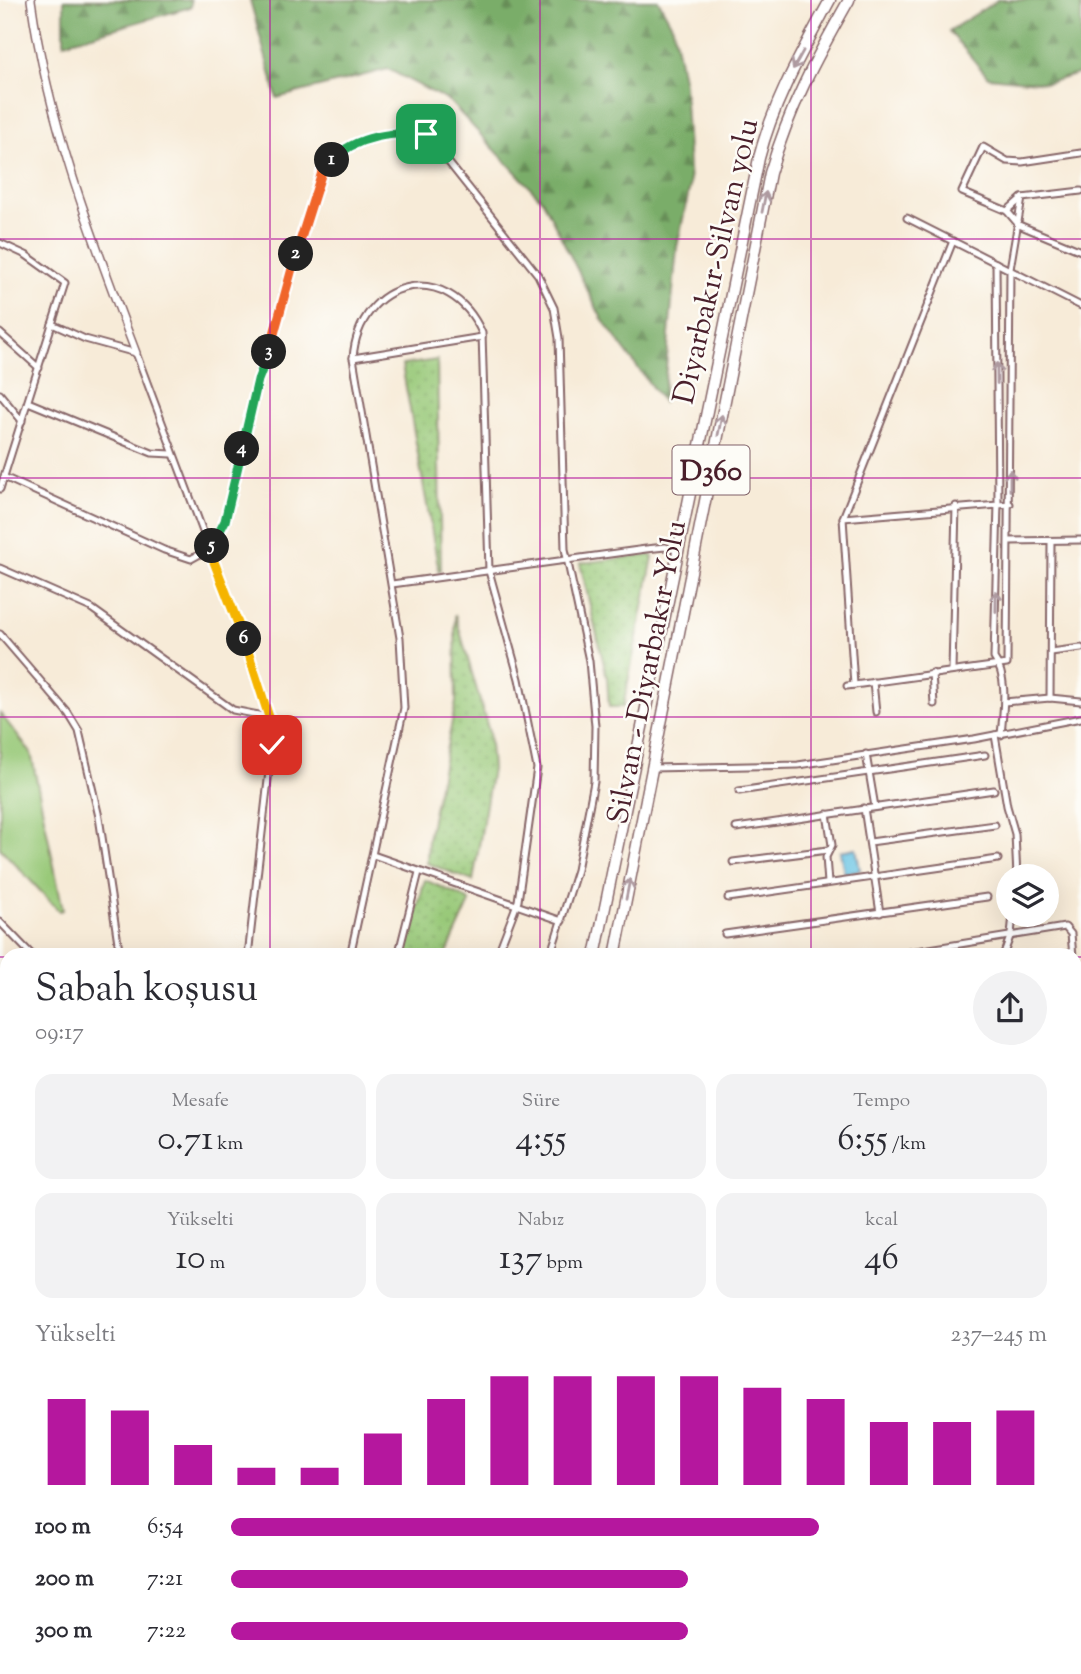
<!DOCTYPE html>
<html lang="tr">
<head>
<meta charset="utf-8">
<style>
	:root { --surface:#fff; --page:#f2f2f3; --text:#2b2b33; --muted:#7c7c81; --accent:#b5179e }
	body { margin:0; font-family:"Sorts Mill Goudy",serif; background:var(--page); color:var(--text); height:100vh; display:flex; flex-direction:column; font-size:26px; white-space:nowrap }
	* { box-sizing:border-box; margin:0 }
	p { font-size:23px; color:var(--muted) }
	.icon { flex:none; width:38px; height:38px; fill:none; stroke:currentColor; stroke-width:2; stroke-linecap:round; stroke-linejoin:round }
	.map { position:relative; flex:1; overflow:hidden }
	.sheet { position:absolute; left:0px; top:948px; width:1082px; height:726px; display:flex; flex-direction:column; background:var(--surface); border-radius:21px 21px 0 0; box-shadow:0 7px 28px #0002 }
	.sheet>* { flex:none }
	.buttons { position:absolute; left:996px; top:864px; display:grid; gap:14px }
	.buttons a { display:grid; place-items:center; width:63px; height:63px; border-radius:50%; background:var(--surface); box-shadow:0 7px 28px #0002; font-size:35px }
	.pin { position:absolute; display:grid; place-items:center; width:60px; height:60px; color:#fff; margin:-30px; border-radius:14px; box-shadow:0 4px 10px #0006 }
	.km { position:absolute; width:35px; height:35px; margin:-18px; border-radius:50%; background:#222; color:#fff; font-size:19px; line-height:35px; text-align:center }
	.round { display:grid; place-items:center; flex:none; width:74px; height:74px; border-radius:37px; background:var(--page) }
	.overview { display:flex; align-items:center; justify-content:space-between; height:119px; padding:0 35px }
	h1 { font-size:38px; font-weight:600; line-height:52px }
	.stats { display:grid; grid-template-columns:repeat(3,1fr); gap:10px; height:119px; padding:7px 35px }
	.stats div { display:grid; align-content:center; border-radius:18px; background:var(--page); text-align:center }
	.stats b { font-size:35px; font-weight:600 }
	.stats small { font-size:19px; font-weight:400 }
	.stats p { font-size:19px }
	.chart { height:196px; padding:14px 35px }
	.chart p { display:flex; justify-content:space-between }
	.chart svg { width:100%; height:126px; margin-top:7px; stroke:var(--accent); stroke-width:6 }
	ul { padding:0 35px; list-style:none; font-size:23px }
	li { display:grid; grid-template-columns:112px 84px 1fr; align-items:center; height:52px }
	li i { height:18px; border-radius:9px; background:var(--accent) }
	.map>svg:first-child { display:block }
</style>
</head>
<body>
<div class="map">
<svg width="1081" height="1674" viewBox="0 0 1081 1674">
	<defs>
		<pattern id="forest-firs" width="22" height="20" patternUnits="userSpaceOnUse" patternTransform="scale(1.75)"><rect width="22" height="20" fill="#7aad69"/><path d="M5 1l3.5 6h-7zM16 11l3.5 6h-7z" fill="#668c57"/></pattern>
		<pattern id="park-dots" width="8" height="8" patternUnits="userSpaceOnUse" patternTransform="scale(1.75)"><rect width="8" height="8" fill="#99c979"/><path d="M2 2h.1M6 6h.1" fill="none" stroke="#85ac69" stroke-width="1.8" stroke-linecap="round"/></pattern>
	</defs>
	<rect width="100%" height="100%" fill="#fdfcf7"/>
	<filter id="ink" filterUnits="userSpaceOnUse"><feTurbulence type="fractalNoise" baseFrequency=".0143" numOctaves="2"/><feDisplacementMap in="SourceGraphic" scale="14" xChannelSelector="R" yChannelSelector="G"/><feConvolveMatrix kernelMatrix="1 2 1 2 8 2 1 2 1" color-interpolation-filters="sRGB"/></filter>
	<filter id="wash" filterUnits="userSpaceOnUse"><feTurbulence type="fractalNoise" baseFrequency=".00686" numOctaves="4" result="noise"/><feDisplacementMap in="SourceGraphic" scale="28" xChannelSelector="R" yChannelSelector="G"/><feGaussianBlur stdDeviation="1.57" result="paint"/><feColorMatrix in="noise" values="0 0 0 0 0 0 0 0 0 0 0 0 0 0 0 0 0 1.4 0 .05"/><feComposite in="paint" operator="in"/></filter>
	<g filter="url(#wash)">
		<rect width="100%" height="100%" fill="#f7ebd8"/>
		<!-- grass -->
		<path fill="#99c979" stroke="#727452" stroke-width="2" d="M0,713l31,40 32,157 -4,1 -59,-63z"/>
		<!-- forest -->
		<g fill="url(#forest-firs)" stroke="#62664a" stroke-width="2">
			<path d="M64,0h127v7l-127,36z"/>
			<path d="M250,0h408l15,27 11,57 6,102 -13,61 -14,155 -61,-83 -59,-118 -94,-100 -61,-32 -111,29z"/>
			<path d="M998,0h83v73l-33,10 -60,-6 -39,-46z"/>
		</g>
		<!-- park -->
		<g fill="url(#park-dots)" stroke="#727452" stroke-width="2">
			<path d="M437,360l4,210 -2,2 -37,-207z"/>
			<path d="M650,555l3,2 -30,150h-14l-2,-29 -27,-115z"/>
			<path d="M455,614l34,118 3,37 -19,112 -46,-18 1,-24 28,-137z"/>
			<path d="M425,880l39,17 6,5 -24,53h-42z"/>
		</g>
		<!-- water -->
		<path fill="#66c3e4" stroke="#587188" stroke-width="2" d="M856,848l4,22 -16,3 -4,-22z"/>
	</g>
	<g filter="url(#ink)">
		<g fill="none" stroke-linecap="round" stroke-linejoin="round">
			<defs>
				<g id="minor">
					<path d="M1081,153l-59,9 -15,-1 -24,-14 -21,45 45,19 12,14 62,26"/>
					<path d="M1007,211l15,-13"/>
					<path d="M907,218l174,88"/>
					<path d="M0,243l26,12 39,28 -65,206"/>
					<path d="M996,263l2,240 -4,155c15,20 9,53 7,77"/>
					<path d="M52,324l33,15 51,14 117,312 16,52 3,28 -24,211"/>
					<path d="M0,333l39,35"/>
					<path d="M353,358l129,-21"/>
					<path d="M0,394l22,27"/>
					<path d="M28,402l124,51 20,1"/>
					<path d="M4,477l160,73 27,9 18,-10 16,-28 33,-141 64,-208c27,-35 63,-41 104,-38l112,141 16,33 5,30 6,211 24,112 6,65 -1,56 -17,88 -27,86"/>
					<path d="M843,518l167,-14"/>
					<path d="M1009,541l72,-1"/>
					<path d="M0,568l91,40 142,102 36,7"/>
					<path d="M392,584l254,-35 19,-2 11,3"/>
					<path d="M0,634l68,79 11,18 20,86 21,139"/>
					<path d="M1051,652l30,-4"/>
					<path d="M952,670l4,-164"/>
					<path d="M932,673l2,31"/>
					<path d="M873,682l3,30"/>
					<path d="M854,685l-11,-167 110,-277"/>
					<path d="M847,686l160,-22 3,-395 12,-71 59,-7"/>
					<path d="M1050,698l1,-156"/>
					<path d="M1004,702l46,-4 31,3"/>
					<path d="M995,735l12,71 8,28 2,43"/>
					<path d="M866,754l9,53"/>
					<path d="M652,768l146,-3 176,-26 107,-21"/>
					<path d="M739,791l246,-36"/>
					<path d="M864,808l16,105"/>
					<path d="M827,814l5,31 -6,12 2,26"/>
					<path d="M736,828l258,-38"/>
					<path d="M870,842l125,-17"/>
					<path d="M373,855l189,66"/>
					<path d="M733,862l95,-12"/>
					<path d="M728,898l270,-39"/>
					<path d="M0,922l33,34"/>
					<path d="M725,934l262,-37"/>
					<path d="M350,956l54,-248 -4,-70 -47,-280c6,-80 96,-100 129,-25l7,238 30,108 18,89 -19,133 -21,55"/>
					<path d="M398,956l21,-84"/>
					<path d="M886,956l179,-29 6,7 2,22"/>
					<path d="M1003,956l8,-22 2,-19"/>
					<path d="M0,989l7,8"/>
					<path d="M0,1268l7,-1"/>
					<path d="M0,1317h7"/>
					<path d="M1074,1443l7,-6"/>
					<path d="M0,1487l7,-1"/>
					<path d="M0,1668h19"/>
				</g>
				<g id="tertiary">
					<path d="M31,0c17,123 61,237 105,353"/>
					<path d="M0,1344h7"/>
					<path d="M0,1356h7"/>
				</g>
				<g id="trunk">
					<path d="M595,956l164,-798c15,-58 43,-106 71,-158"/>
					<path d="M615,956l155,-783c20,-67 45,-113 79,-173"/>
					<path d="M604,1668l2,6"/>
					<path d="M619,1668l2,6"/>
				</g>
			</defs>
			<!-- minor casing -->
			<use href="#minor" stroke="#876668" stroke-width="9"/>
			<!-- tertiary casing -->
			<use href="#tertiary" stroke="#876668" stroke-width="10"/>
			<!-- trunk casing -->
			<use href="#trunk" stroke="#876668" stroke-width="13"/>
			<!-- minor -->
			<use href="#minor" stroke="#fff" stroke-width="5"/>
			<!-- tertiary -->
			<use href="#tertiary" stroke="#fff" stroke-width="7"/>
			<!-- trunk -->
			<use href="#trunk" stroke="#fff" stroke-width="10"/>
		</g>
		<!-- one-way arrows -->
		<defs><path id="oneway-shaft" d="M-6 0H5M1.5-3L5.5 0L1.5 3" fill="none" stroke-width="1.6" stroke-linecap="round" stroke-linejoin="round" transform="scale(1.75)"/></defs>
		<g stroke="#ae9aa0">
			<use href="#oneway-shaft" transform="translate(798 60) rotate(119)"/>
			<use href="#oneway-shaft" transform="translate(764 202) rotate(-79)"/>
			<use href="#oneway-shaft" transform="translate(997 373) rotate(-91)"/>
			<use href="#oneway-shaft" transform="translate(720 425) rotate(-79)"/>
			<use href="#oneway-shaft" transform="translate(1010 480) rotate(-90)"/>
			<use href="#oneway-shaft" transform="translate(996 601) rotate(-89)"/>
			<use href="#oneway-shaft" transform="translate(628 889) rotate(-79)"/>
		</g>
	</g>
	<g fill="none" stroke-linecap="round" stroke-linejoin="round" filter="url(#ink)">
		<defs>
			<path id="split-1" d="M332,160c25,-25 61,-28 94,-26"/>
			<path id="split-2" d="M296,254l26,-82 10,-12"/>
			<path id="split-3" d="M269,352l27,-98"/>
			<path id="split-4" d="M242,449l16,-69 11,-28"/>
			<path id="split-5" d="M212,546l13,-25 17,-72"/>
			<path id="split-6" d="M212,546l-3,3 35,90"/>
			<path id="split-7" d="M244,639l25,78 3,28"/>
		</defs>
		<!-- split-1 casing -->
		<use href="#split-1" stroke="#fff" stroke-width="14"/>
		<!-- split-2 casing -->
		<use href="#split-2" stroke="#fff" stroke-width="14"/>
		<!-- split-3 casing -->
		<use href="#split-3" stroke="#fff" stroke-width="14"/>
		<!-- split-4 casing -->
		<use href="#split-4" stroke="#fff" stroke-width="14"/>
		<!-- split-5 casing -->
		<use href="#split-5" stroke="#fff" stroke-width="14"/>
		<!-- split-6 casing -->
		<use href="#split-6" stroke="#fff" stroke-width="14"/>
		<!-- split-7 casing -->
		<use href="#split-7" stroke="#fff" stroke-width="14"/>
		<!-- split-1 -->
		<use href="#split-1" stroke="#22a559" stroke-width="9"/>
		<!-- split-2 -->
		<use href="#split-2" stroke="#f0652b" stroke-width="9"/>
		<!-- split-3 -->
		<use href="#split-3" stroke="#f0652b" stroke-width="9"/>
		<!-- split-4 -->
		<use href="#split-4" stroke="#22a559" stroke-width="9"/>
		<!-- split-5 -->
		<use href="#split-5" stroke="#22a559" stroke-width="9"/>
		<!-- split-6 -->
		<use href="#split-6" stroke="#f5b400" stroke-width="9"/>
		<!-- split-7 -->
		<use href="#split-7" stroke="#f5b400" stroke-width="9"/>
	</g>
	<!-- grid -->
	<path fill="none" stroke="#b5179e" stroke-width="2" stroke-opacity="0.55" d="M270,0v956M540,0v956M811,0v956M0,239h1081M0,478h1081M0,717h1081M0,957h7M1074,957h7M0,1196h7M1074,1196h7M0,1435h7M1074,1435h7M270,1668v6M540,1668v6M811,1668v6"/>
	<g text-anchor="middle" stroke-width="5" stroke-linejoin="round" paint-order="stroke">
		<!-- shield labels -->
		<rect fill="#fdfcf7" stroke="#806168" stroke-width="2" x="672.5" y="445.5" width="77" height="49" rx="5"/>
		<g font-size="28" font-weight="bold" fill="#4a1f2b">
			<text x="711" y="480">D360</text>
		</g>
		<!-- street labels -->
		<g font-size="30" fill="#4a1f2b" stroke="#fdfcf7">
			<text transform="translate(715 261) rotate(-77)" y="10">Diyarbakır-Silvan yolu</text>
			<text transform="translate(646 672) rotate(-79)" y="10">Silvan - Diyarbakır Yolu</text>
		</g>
	</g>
</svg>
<div class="buttons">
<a><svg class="icon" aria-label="layers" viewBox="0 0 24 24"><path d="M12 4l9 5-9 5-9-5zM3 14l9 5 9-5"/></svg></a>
</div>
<div class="pin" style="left:426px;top:134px;background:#1e9e55"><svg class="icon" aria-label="arrive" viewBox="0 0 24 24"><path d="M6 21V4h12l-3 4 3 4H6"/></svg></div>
<div class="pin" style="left:272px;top:745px;background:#d93025"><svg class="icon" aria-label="check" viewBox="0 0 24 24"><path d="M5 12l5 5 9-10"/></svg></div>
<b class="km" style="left:332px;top:160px">1</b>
<b class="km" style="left:296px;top:254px">2</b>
<b class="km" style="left:269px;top:352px">3</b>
<b class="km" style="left:242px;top:449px">4</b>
<b class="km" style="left:212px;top:546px">5</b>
<b class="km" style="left:244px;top:639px">6</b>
<section class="sheet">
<div class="overview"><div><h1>Sabah koşusu</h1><p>09:17</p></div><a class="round"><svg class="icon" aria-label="share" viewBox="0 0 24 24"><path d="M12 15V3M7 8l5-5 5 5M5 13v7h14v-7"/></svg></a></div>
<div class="stats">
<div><p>Mesafe</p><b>0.71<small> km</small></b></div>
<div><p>Süre</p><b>4:55</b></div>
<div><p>Tempo</p><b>6:55<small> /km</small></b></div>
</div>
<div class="stats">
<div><p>Yükselti</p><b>10<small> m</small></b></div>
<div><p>Nabız</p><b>137<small> bpm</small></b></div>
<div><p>kcal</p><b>46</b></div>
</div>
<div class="chart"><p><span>Yükselti</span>237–245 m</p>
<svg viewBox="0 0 160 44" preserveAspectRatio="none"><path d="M5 44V14M15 44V18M25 44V30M35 44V38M45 44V38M55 44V26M65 44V14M75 44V6M85 44V6M95 44V6M105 44V6M115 44V10M125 44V14M135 44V22M145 44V22M155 44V18"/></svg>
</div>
<ul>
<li><b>100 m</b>6:54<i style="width:72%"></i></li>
<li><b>200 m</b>7:21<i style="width:56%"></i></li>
<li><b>300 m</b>7:22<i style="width:56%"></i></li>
</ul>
</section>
</div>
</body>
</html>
